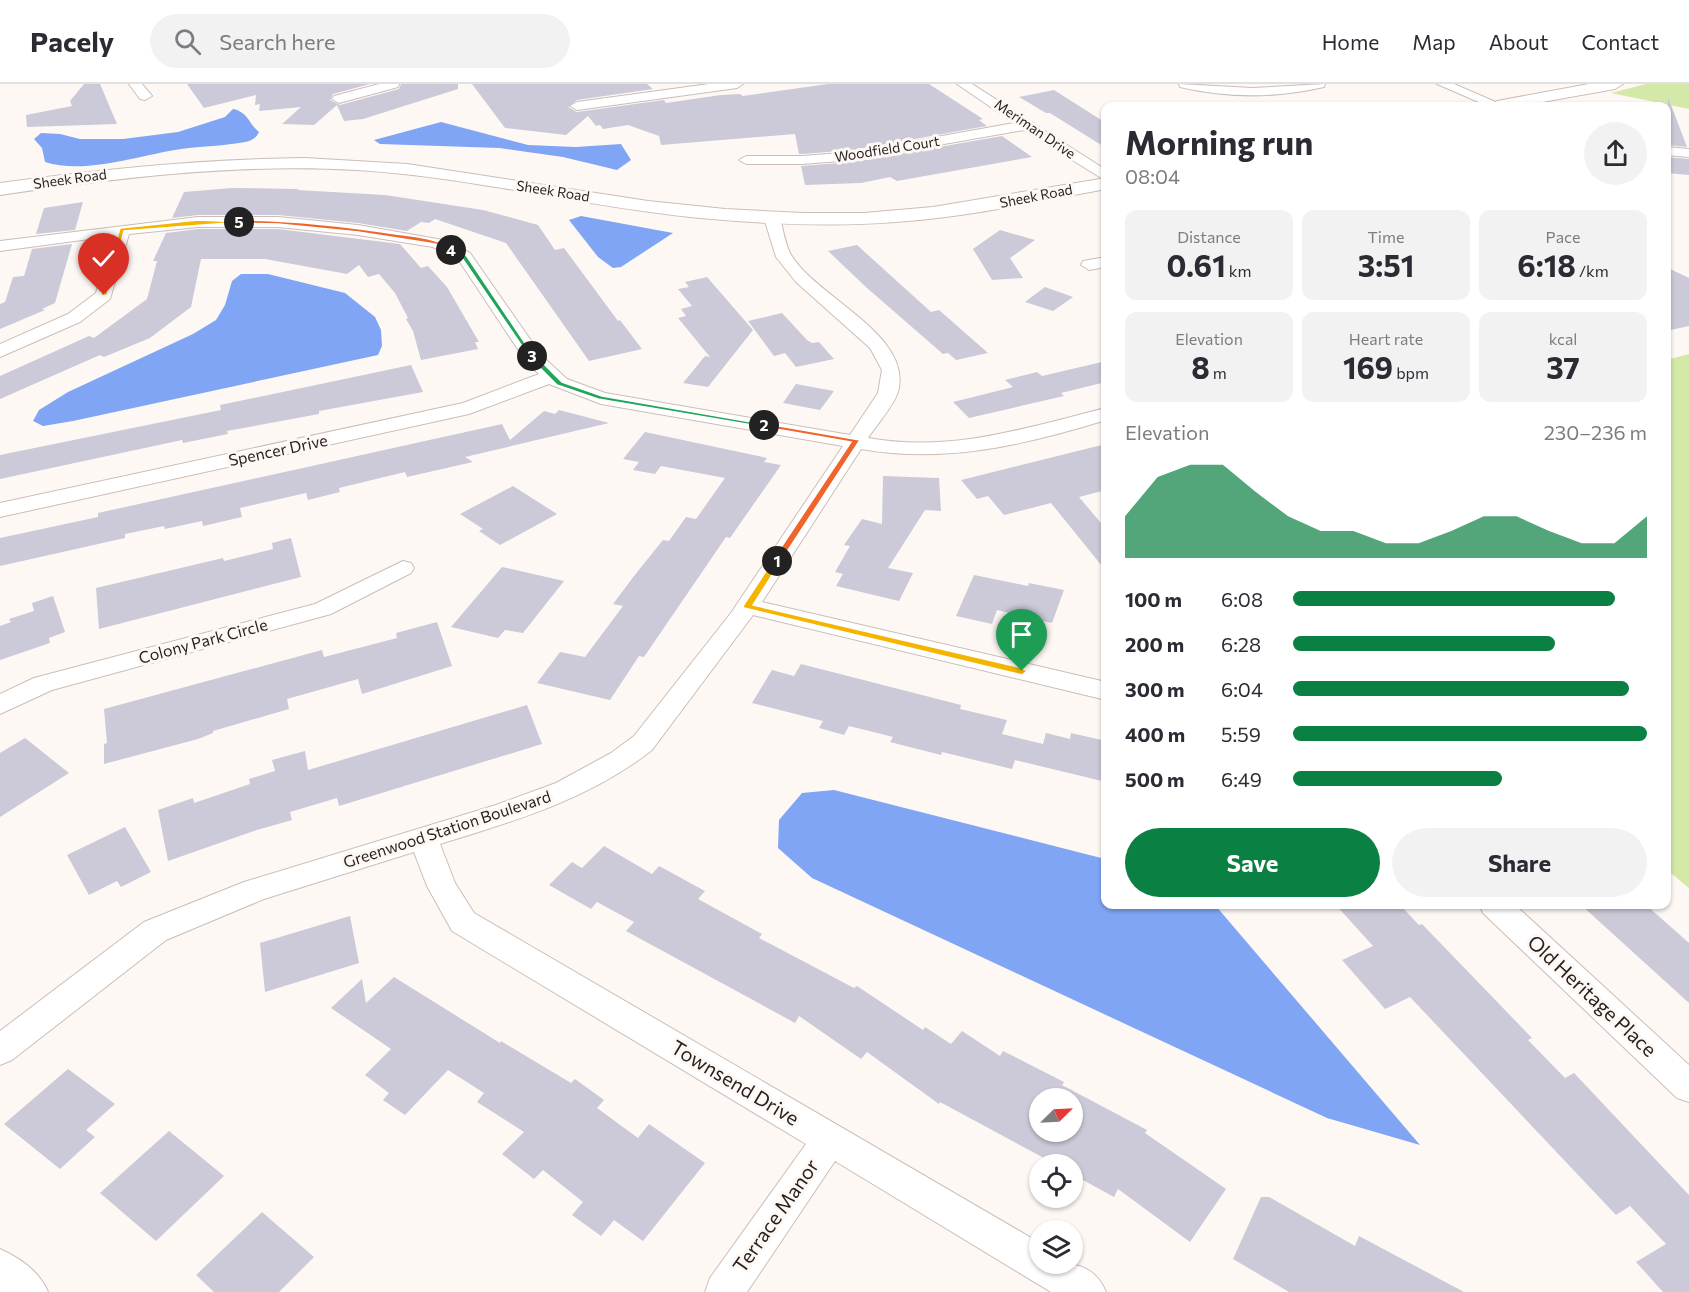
<!DOCTYPE html>
<html lang="en">
<head>
<meta charset="utf-8">
<style>
	:root { --surface:#fff; --page:#f2f2f3; --text:#2b2b33; --muted:#7c7c81; --line:#e1e1e2; --accent:#0b8043 }
	body { margin:0; font-family:Commissioner,sans-serif; background:var(--page); color:var(--text); height:100vh; display:flex; flex-direction:column; font-size:22px; white-space:nowrap }
	* { box-sizing:border-box; margin:0 }
	p { font-size:20px; color:var(--muted) }
	.icon { flex:none; width:33px; height:33px; fill:none; stroke:currentColor; stroke-width:2; stroke-linecap:round; stroke-linejoin:round }
	.map { position:relative; flex:1; overflow:hidden }
	.drawer { position:absolute; left:1101px; top:18px; width:570px; height:807px; display:flex; flex-direction:column; background:var(--surface); border-radius:12px; box-shadow:0 2px 4px #0004 }
	.drawer>* { flex:none }
	.needle { width:39px; rotate:66deg }
	.fabs { position:absolute; left:1029px; top:1004px; display:grid; gap:12px }
	.fabs a { display:grid; place-items:center; width:54px; height:54px; border-radius:50%; background:var(--surface); box-shadow:0 2px 4px #0004; font-size:30px }
	.pin { position:absolute; display:grid; place-items:center; width:51px; height:51px; color:#fff; margin:-62px -26px; border-radius:50% 50% 50% 0; rotate:-45deg; box-shadow:0 0 6px #0007 }
	.pin .icon { rotate:45deg }
	.km { position:absolute; width:30px; height:30px; margin:-15px; border-radius:50%; background:#222; color:#fff; font-size:16px; line-height:30px; text-align:center }
	.round { display:grid; place-items:center; flex:none; width:63px; height:63px; border-radius:32px; background:var(--page) }
	.overview { display:flex; align-items:center; justify-content:space-between; height:102px; padding:0 24px }
	h1 { font-size:33px; font-weight:700; line-height:45px }
	.stats { display:grid; grid-template-columns:repeat(3,1fr); gap:9px; height:102px; padding:6px 24px }
	.stats div { display:grid; align-content:center; border-radius:12px; background:var(--page); text-align:center }
	.stats b { font-size:30px; font-weight:700 }
	.stats small { font-size:16px; font-weight:400 }
	.stats p { font-size:16px }
	.chart { height:168px; padding:12px 24px }
	.chart p { display:flex; justify-content:space-between }
	.chart svg { width:100%; height:108px; margin-top:6px; fill:var(--accent); opacity:.7 }
	.primary-button { display:flex; gap:12px; margin-top:auto; padding:12px 24px }
	.primary-button a { flex:1; height:69px; border-radius:36px; background:var(--accent); color:#fff; font-size:24px; font-weight:700; line-height:69px; text-align:center }
	.primary-button a+a { background:var(--page); color:var(--text) }
	ul { padding:0 24px; list-style:none; font-size:20px }
	li { display:grid; grid-template-columns:96px 72px 1fr; align-items:center; height:45px }
	li i { height:15px; border-radius:8px; background:var(--accent) }
	header { display:flex; align-items:center; gap:36px; box-sizing:border-box; height:84px; padding:0 30px; background:var(--surface); border-bottom:2px solid var(--line) }
	header strong { font-size:28px }
	nav { display:flex; gap:33px; margin-inline-start:auto; font-size:21px }
	.search { width:420px; height:54px; background:var(--page); display:flex; align-items:center; gap:15px; box-sizing:border-box; padding:0 21px; border-radius:33px; color:var(--muted); font-size:22px }
	.map>svg:first-child { display:block }
</style>
</head>
<body>
<header>
<strong>Pacely</strong>
<div class="search"><svg class="icon" aria-label="search" viewBox="0 0 24 24"><circle cx="10" cy="10" r="6"/><path d="M15 15l6 6"/></svg>Search here</div>
<nav><a>Home</a><a>Map</a><a>About</a><a>Contact</a></nav>
</header>
<div class="map">
<svg width="1689" height="1208" viewBox="0 0 1689 1208">
	<rect width="100%" height="100%" fill="#fef8f5"/>
	<!-- green -->
	<g fill="#d4e9a7">
		<path d="M1646,0h43v25l-78,-16z"/>
		<path d="M1689,270v534l-23,-19v-509z"/>
	</g>
	<!-- water -->
	<g fill="#7fa5f4">
		<path d="M233,25c15,3 16,15 26,23 -3,6 -7,9 -14,10 -20,4 -43,4 -64,7 -41,6 -96,26 -136,13l-3,-14 -8,-9 7,-6 19,1 20,5h43l55,-7 47,-15z"/>
		<path d="M441,38l87,23 48,2 45,-3 10,16 -14,10 -54,-13 -64,-9 -119,-4 -6,-4z"/>
		<path d="M581,132l92,17 -52,34 -8,1 -15,-11 -29,-37z"/>
		<path d="M241,190h27l77,19 30,24 6,13 1,16 -4,9 -305,66 -30,5 -10,-5 6,-11 29,-18 125,-58 23,-14 9,-15 7,-24z"/>
		<path d="M834,706l271,69 1,45 109,1 205,240 -93,-27 -515,-240 -34,-30 1,-28 23,-27z"/>
	</g>
	<!-- building -->
	<g fill="#ccc9d8" fill-rule="evenodd">
		<path d="M84,0h16l17,40 -90,3 -1,-12 46,-9 -2,-5z"/>
		<path d="M187,0h183l-37,10 -3,6 10,5 59,-16 2,-5h57v5l-95,30 -19,2 -7,-16 -23,20 -32,-1 19,-17 -42,4 1,-7 -5,1 1,-10 -52,13z"/>
		<path d="M472,0h175l6,5 -76,11 -9,7 9,5 87,-12 2,3 55,-8 19,-1 3,2 85,-12h101l54,35 -4,1 8,6 -134,24 -51,4h-3l-4,-20 -134,11 -2,-9 -31,-11 -25,4 -3,-4 -4,1 -8,-10 -22,19 -61,-7z"/>
		<path d="M1054,6l52,33v25l-56,-35h-4l-27,-16z"/>
		<path d="M1668,13l19,50 -21,-2z"/>
		<path d="M1002,52l30,21 -135,24 -7,-4 -29,6 -56,2 -4,-19 52,-4z"/>
		<path d="M1666,73l23,2v16l-23,-2z"/>
		<path d="M232,104l67,1 -2,1 88,5 98,15 55,15 17,25 9,-2 54,73 2,-1 22,29 -53,12 -83,-118 -71,-24 -6,4 -8,-1 -14,9 -49,-8 -80,-8h-80l-26,3 12,-26z"/>
		<path d="M83,118l-8,28 -39,4 8,-26z"/>
		<path d="M198,145h80l122,15 21,24 7,-2 19,21 32,55h-4l3,7 -57,11 -8,-29 -7,-12 2,-1 -13,-25 -16,-19 -11,3 -9,-12 -12,9 -82,-15h-64l-10,48 -41,31 -46,19 -4,-2 -100,44v-23l89,-40 5,2 53,-39 10,-38h-4l13,-28z"/>
		<path d="M1000,146l35,10 -25,18 13,20 -31,2 -19,-31z"/>
		<path d="M72,160l-17,59 -13,6 3,1 -45,19v-25l5,-2 8,-25 11,-1 8,-27z"/>
		<path d="M857,161l74,67 8,-2 49,43 -32,7 -8,-7 -5,1 -76,-66 -39,-37z"/>
		<path d="M1666,183l23,11v48l-23,5z"/>
		<path d="M707,193l46,53 -45,57 -25,-4 22,-27 5,1 -32,-39 8,-2 -5,-7 11,-3 -14,-17 11,-2 -4,-5z"/>
		<path d="M1045,203l28,10 -20,14 -28,-9z"/>
		<path d="M782,229l25,27 5,3 7,-1 15,17 -38,8 -11,-14 -11,3 -26,-35z"/>
		<path d="M1106,277v21l-45,11 3,3 -95,22 -16,-16 60,-15 -8,-7 32,-8 5,4z"/>
		<path d="M411,281l12,27 -104,19v3l-92,17 1,3 -45,9 -1,-3 -182,39v-24l221,-45 -1,-5z"/>
		<path d="M796,300l38,7 -14,19 -37,-7z"/>
		<path d="M559,326l50,13 -144,34 8,5 -66,15 -2,-5 -66,16 1,4 -32,8 -2,-7 -66,15 2,9 -39,9 -1,-5 -37,8 -1,-3 -39,8v4l-125,28v-28l98,-21v-4l404,-89 8,16 34,-29 11,3z"/>
		<path d="M645,348l122,26 -3,4 17,3 -51,73 -4,-1 -82,120 -5,-1 -29,44 -73,-17 23,-31 25,5 38,-51 -10,-2 21,-28 29,-36 6,1 17,-24 10,2 29,-41 -64,-12 -6,8 -22,-4 6,-8 -16,-3z"/>
		<path d="M1106,360v46l-27,7 27,32v42l-55,-68 -47,12 -16,-19 -11,3 -16,-19z"/>
		<path d="M883,392l56,2 2,33 -16,-1 -37,58 25,5 -14,28 -63,-15 7,-12 -8,-2 15,-26 -6,-1 18,-26 20,5z"/>
		<path d="M513,402l44,28 -57,31 -21,-14 4,-2 -23,-15z"/>
		<path d="M291,454l10,39 -202,52 -3,-41 127,-30 1,3 49,-12 -1,-6z"/>
		<path d="M502,483l62,14 -41,52 -18,-3 -7,8 -47,-11z"/>
		<path d="M974,491l54,11 1,-3 35,7 -12,33 -55,-13 -5,14 -36,-8z"/>
		<path d="M53,512l12,36 -16,6 1,5 -50,17v-34l11,-4 -2,-3 25,-8 -2,-8z"/>
		<path d="M437,538l15,44 -90,28 -4,-15 -71,20 2,10 -76,22v2l-15,6 -94,25v-20l3,-1 -3,-34 218,-59 2,7 73,-19 -1,-5z"/>
		<path d="M801,580l160,41 -1,4 47,11 -5,14 41,10 3,-11 24,6 1,-6 35,8v41l-91,-22 -3,9 -70,-17 -1,3 -51,-13 3,-5 -44,-11 -5,9 -25,-7 4,-7 -71,-18 20,-33 22,6z"/>
		<path d="M527,621l15,39 -203,62 -2,-8 -47,14 2,8 -35,10 -89,31 -10,-51 35,-12 1,5 56,-19 -1,-5 26,-8 -3,-11 33,-9 3,19z"/>
		<path d="M25,654l44,35 -69,44v-64z"/>
		<path d="M125,743l26,45 -30,15 -4,-6 -28,14 -22,-40z"/>
		<path d="M604,762l48,28 7,-8 46,25 -7,8 64,35 -3,4 95,50 3,-2 66,44 2,-3 26,17 11,-13 38,25 3,-5 61,31 -2,3 85,45 -2,3 81,56 -36,53 -72,-53 -4,8 -42,-23v-10h-17l-115,-62 -1,2 -72,-52 -6,7 -62,-43 -4,7 -169,-92 8,-9 -37,-20 -6,7 -42,-24 23,-23 10,6zM1040,1014h32v33h-32z"/>
		<path d="M1335,820h64l20,21 3,-1 110,114 -4,2 37,38 9,-5 115,122v97h-26l-27,-30 30,-18 -36,-38 -14,9 -206,-218 -25,12 -43,-49 31,-14z"/>
		<path d="M1580,820h65l44,39v60z"/>
		<path d="M350,832l9,47 -94,29 -5,-49z"/>
		<path d="M394,893l106,66 1,-2 70,42 4,-4 29,21 -7,8 41,30 11,-14 56,39 -62,78 -29,-21 -13,16 -29,-21 11,-13 -40,-32 -9,9 -32,-25 22,-22 -47,-30 7,-9 -36,-23 -43,45 -22,-15 6,-7 -24,-18 26,-26 -60,-41 31,-29 4,24z"/>
		<path d="M68,985l47,35 -29,26 9,7 -35,32 -56,-45z"/>
		<path d="M169,1047l55,45 -68,65 -56,-48z"/>
		<path d="M1261,1113h8l86,49 4,-10 105,56h-175l-56,-33z"/>
		<path d="M262,1128l52,45 -35,35h-65l-18,-17z"/>
	</g>
	<g fill="none" stroke-linecap="round" stroke-linejoin="round">
		<defs>
			<g id="minor">
				<path d="M129,0h13l10,12 -7,4 -5,-1z"/>
				<path d="M379,0h20l-1,3 -59,16 -7,-4 2,-3z"/>
				<path d="M709,0h34l-6,4 -160,22 -7,-4 7,-4z"/>
				<path d="M957,0h15l134,86v11l-82,-51 -171,30 -51,4h-56l-7,-4 7,-4h56l51,-4 161,-29z"/>
				<path d="M1179,0l73,4 73,-4 -1,3c-47,11 -97,11 -144,0z"/>
				<path d="M1437,0h17l51,22h-17z"/>
				<path d="M1666,63l23,2v8l-23,-2z"/>
				<path d="M772,129l8,5c3,11 5,25 10,35 24,44 124,81 108,139 -4,13 -22,34 -30,46 84,15 157,-10 238,-30v12c-81,25 -161,44 -245,29l-99,153 344,80v18l-353,-85 -101,135c-62,49 -137,71 -212,94l15,39 19,30 566,330v20c28,0 53,-2 66,29h-55l-216,-131 -88,131h-42l5,-14 96,-134 -354,-213 -25,-45 -13,-34 -150,47 -98,41 -154,120 -12,5v-34l144,-109 100,-40 252,-77 60,-22 55,-30 23,-17 97,-123 112,-167 -242,-42 -52,-20 -80,30 -469,103v-14l463,-100 76,-29 -12,-11 -69,-104 -25,-12 -75,-12 -80,-8h-80l-69,7 -19,65 -30,23 -80,35v-13l68,-30 28,-21 16,-57 -112,15v-10l198,-24h80l80,8 85,15 27,13 71,102 26,24 38,14 245,42 28,-42 4,-23 -12,-22 -74,-66 -20,-25 -12,-39z"/>
				<path d="M1106,173v10l-17,3 -8,-5 2,-4z"/>
				<path d="M403,477l8,2 3,5 -3,5 -80,41 -279,76 -52,24v-20l34,-16 281,-74z"/>
				<path d="M1479,820h35l175,161v37l-12,-4 -194,-185z"/>
				<path d="M0,1165c20,9 40,23 48,43h-48z"/>
			</g>
			<g id="tertiary">
				<path d="M1589,0h34l-8,5 -95,17h-31l8,-5z"/>
				<path d="M305,74l102,6 241,37 77,8 78,4h61l69,-6 173,-29v11c-70,13 -140,28 -210,33 -65,5 -131,2 -196,-4 -115,-11 -228,-41 -343,-48 -120,-7 -239,8 -357,25v-12c101,-14 202,-24 305,-25z"/>
			</g>
		</defs>
		<!-- minor casing -->
		<use href="#minor" stroke="#ccbdb6" stroke-width="2"/>
		<!-- tertiary casing -->
		<use href="#tertiary" stroke="#ccbdb6" stroke-width="2"/>
		<!-- minor -->
		<use href="#minor" fill="#fff" fill-rule="evenodd"/>
		<!-- tertiary -->
		<use href="#tertiary" fill="#fff" fill-rule="evenodd"/>
	</g>
	<!-- split-1 -->
	<path fill="#f5b400" stroke="#fff" stroke-width="1.5" d="M774,475l7,2 -28,44 269,63 5,3 -5,4 -278,-67 -1,-2z"/>
	<!-- split-2 -->
	<path fill="#f0652b" stroke="#fff" stroke-width="1.5" d="M762,339l98,17 -79,121 -4,3 -5,-3 79,-119 -87,-15h-2z"/>
	<!-- split-3 -->
	<path fill="#22a559" stroke="#fff" stroke-width="1.5" d="M530,271h5l27,27 40,14 166,29 -4,2 -166,-28 -41,-14 -27,-27z"/>
	<!-- split-4 -->
	<path fill="#22a559" stroke="#fff" stroke-width="1.5" d="M448,164l18,7 69,103h-5l-68,-100 -14,-7z"/>
	<!-- split-5 -->
	<path fill="#f0652b" stroke="#fff" stroke-width="1.5" d="M239,136c53,0 105,6 157,14 20,3 42,4 58,16l-3,1 -16,-7 -77,-12 -80,-8 -41,-1z"/>
	<!-- split-6 -->
	<path fill="#f5b400" stroke="#fff" stroke-width="1.5" d="M198,136l44,2 -118,9 -17,64 -6,1 19,-68z"/>
	<g text-anchor="middle" stroke-width="6" stroke-linejoin="round" paint-order="stroke">
		<!-- far-street labels -->
		<g font-size="14" fill="#251f1d" stroke="#fef8f5">
			<text transform="translate(1035 45) rotate(34)" y="5">Meriman Drive</text>
			<text transform="translate(887 65) rotate(-9)" y="5">Woodfield Court</text>
			<text transform="translate(70 95) rotate(-8)" y="5">Sheek Road</text>
			<text transform="translate(553 107) rotate(9)" y="5">Sheek Road</text>
			<text transform="translate(1036 112) rotate(-11)" y="5">Sheek Road</text>
		</g>
		<!-- street labels -->
		<g font-size="16" fill="#251f1d" stroke="#fef8f5">
			<text transform="translate(278 366) rotate(-12)" y="6">Spencer Drive</text>
			<text transform="translate(203 557) rotate(-15)" y="6">Colony Park Circle</text>
			<text transform="translate(447 745) rotate(-18)" y="6">Greenwood Station Boulevard</text>
		</g>
		<!-- near-street labels -->
		<g font-size="20" fill="#251f1d" stroke="#fef8f5">
			<text transform="translate(1592 912) rotate(43)" y="7">Old Heritage Place</text>
			<text transform="translate(735 999) rotate(31)" y="7">Townsend Drive</text>
			<text transform="translate(776 1132) rotate(-55)" y="7">Terrace Manor</text>
		</g>
	</g>
</svg>
<div class="fabs">
<a><svg class="needle" viewBox="-14 -14 28 28"><path d="M0-13l5 13h-10z" fill="#e53935"/><path d="M0 13l5-13h-10z" fill="#7c7c81"/></svg></a>
<a><svg class="icon" aria-label="locate" viewBox="0 0 24 24"><circle cx="12" cy="12" r="6"/><path d="M12 2v4M12 18v4M2 12h4M18 12h4"/></svg></a>
<a><svg class="icon" aria-label="layers" viewBox="0 0 24 24"><path d="M12 4l9 5-9 5-9-5zM3 14l9 5 9-5"/></svg></a>
</div>
<div class="pin" style="left:1022px;top:587px;background:#1e9e55"><svg class="icon" aria-label="arrive" viewBox="0 0 24 24"><path d="M6 21V4h12l-3 4 3 4H6"/></svg></div>
<div class="pin" style="left:104px;top:211px;background:#d93025"><svg class="icon" aria-label="check" viewBox="0 0 24 24"><path d="M5 12l5 5 9-10"/></svg></div>
<b class="km" style="left:777px;top:477px">1</b>
<b class="km" style="left:764px;top:341px">2</b>
<b class="km" style="left:532px;top:272px">3</b>
<b class="km" style="left:451px;top:166px">4</b>
<b class="km" style="left:239px;top:138px">5</b>
<section class="drawer">
<div class="overview"><div><h1>Morning run</h1><p>08:04</p></div><a class="round"><svg class="icon" aria-label="share" viewBox="0 0 24 24"><path d="M12 15V3M7 8l5-5 5 5M5 13v7h14v-7"/></svg></a></div>
<div class="stats">
<div><p>Distance</p><b>0.61<small> km</small></b></div>
<div><p>Time</p><b>3:51</b></div>
<div><p>Pace</p><b>6:18<small> /km</small></b></div>
</div>
<div class="stats">
<div><p>Elevation</p><b>8<small> m</small></b></div>
<div><p>Heart rate</p><b>169<small> bpm</small></b></div>
<div><p>kcal</p><b>37</b></div>
</div>
<div class="chart"><p><span>Elevation</span>230–236 m</p>
<svg viewBox="0 0 160 44" preserveAspectRatio="none"><path d="M0 44V27L10 11L20 6L30 6L40 17L50 27L60 33L70 33L80 38L90 38L100 33L110 27L120 27L130 33L140 38L150 38L160 27V44z"/></svg>
</div>
<ul>
<li><b>100 m</b>6:08<i style="width:91%"></i></li>
<li><b>200 m</b>6:28<i style="width:74%"></i></li>
<li><b>300 m</b>6:04<i style="width:95%"></i></li>
<li><b>400 m</b>5:59<i style="width:100%"></i></li>
<li><b>500 m</b>6:49<i style="width:59%"></i></li>
</ul>
<div class="primary-button"><a>Save</a><a>Share</a></div>
</section>
</div>
</body>
</html>
